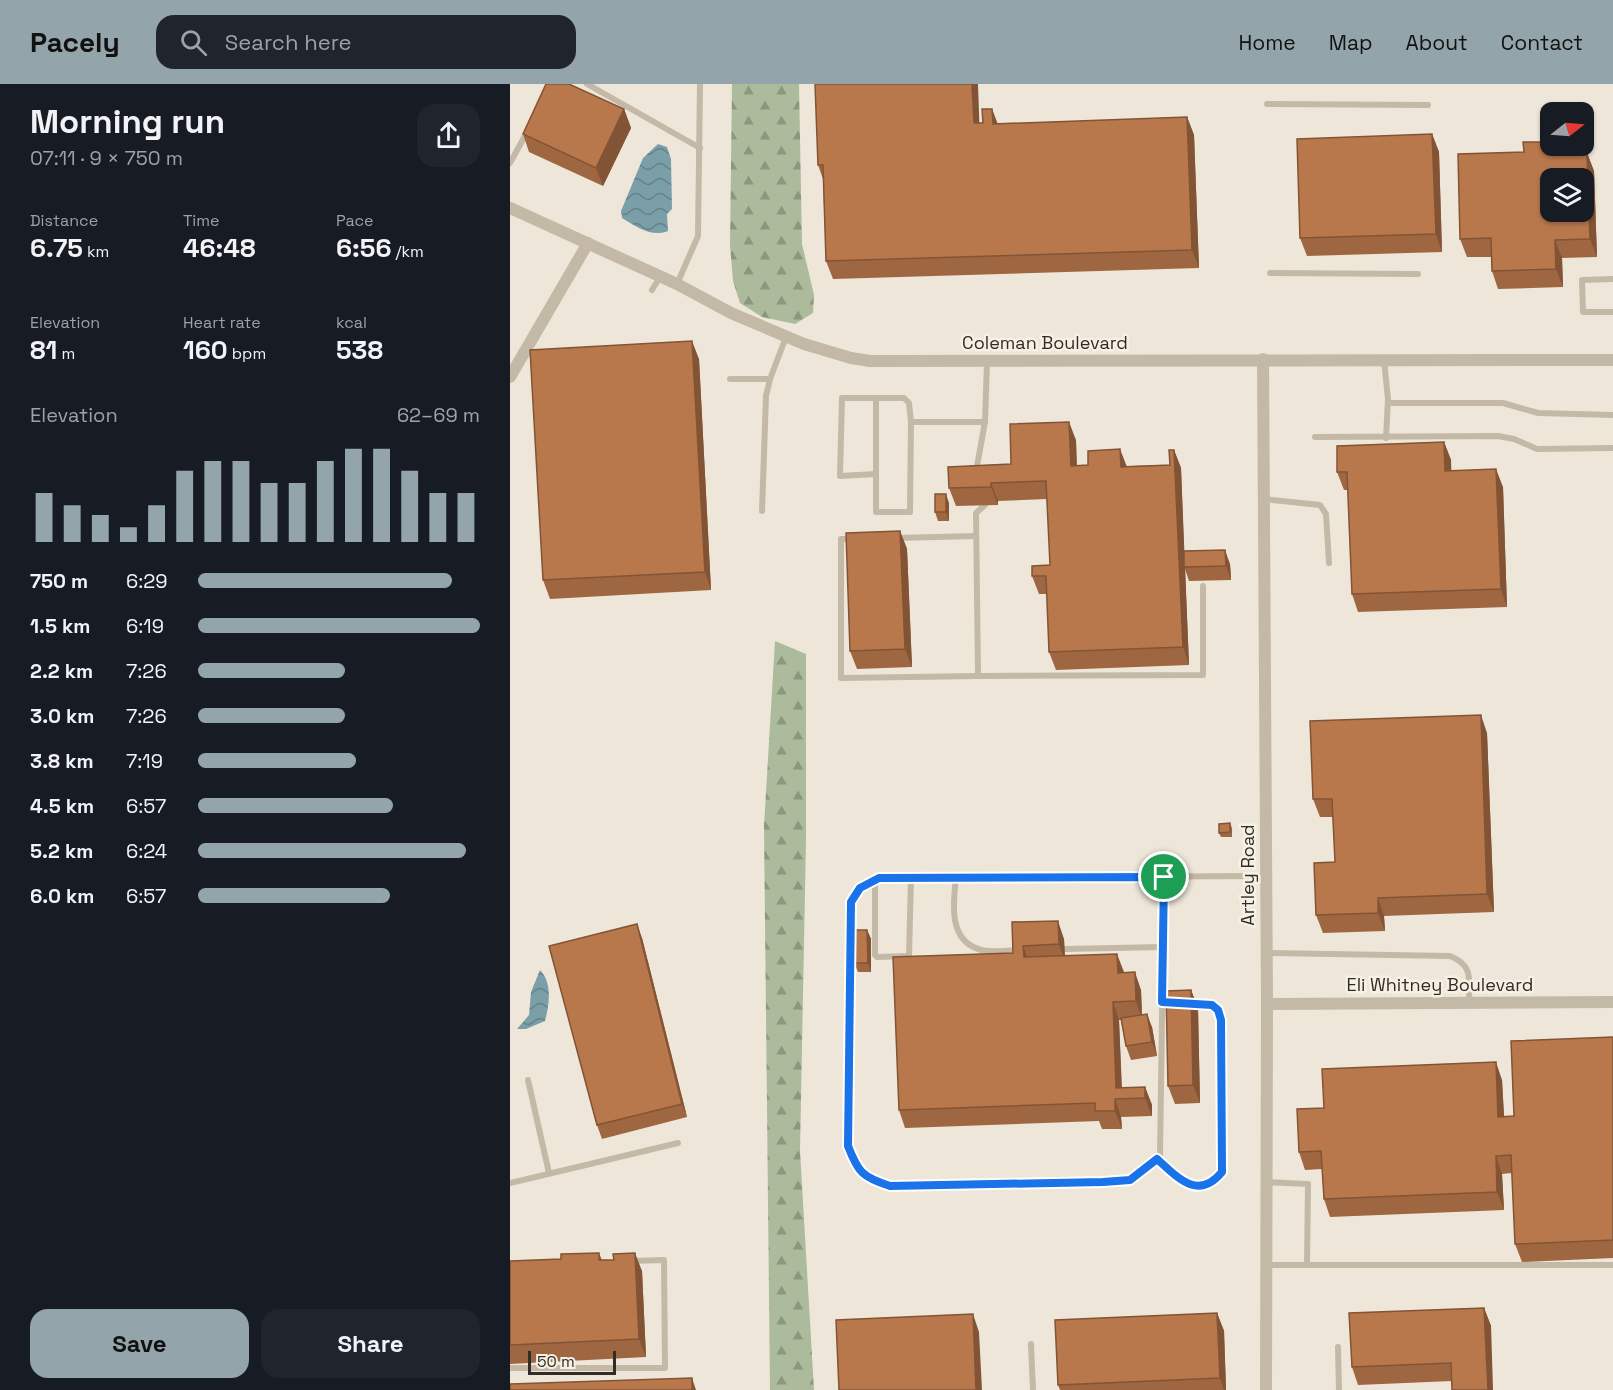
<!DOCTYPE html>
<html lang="en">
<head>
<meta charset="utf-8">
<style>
	:root { --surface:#171b24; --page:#20242c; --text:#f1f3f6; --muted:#9ea1a6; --accent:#93a4aa }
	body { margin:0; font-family:"Space Grotesk",sans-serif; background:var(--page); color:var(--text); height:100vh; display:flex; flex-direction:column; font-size:22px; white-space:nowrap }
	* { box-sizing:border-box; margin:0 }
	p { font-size:20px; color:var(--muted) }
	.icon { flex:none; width:33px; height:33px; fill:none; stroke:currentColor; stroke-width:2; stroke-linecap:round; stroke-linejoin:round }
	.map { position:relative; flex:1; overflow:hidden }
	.details { display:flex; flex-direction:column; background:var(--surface); width:510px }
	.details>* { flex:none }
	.needle { width:39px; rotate:73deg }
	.buttons { position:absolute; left:1030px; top:18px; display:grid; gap:12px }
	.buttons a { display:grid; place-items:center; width:54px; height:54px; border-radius:12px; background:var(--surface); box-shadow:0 2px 4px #0004; font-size:30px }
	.scale { position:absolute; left:18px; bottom:15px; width:88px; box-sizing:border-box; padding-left:6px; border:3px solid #322c26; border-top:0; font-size:16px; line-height:21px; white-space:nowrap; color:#322c26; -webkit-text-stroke:4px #f6f1e4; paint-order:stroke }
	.pin { position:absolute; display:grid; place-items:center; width:51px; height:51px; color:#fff; margin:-26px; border:3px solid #fff; border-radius:50%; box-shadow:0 2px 6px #0007 }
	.round { display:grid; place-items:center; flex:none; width:63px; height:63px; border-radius:18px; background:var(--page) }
	.head { display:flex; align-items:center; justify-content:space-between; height:102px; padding:0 30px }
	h1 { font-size:33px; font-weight:700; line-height:45px }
	.figures { display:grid; grid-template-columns:repeat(3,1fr); gap:9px; height:102px; padding:6px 30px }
	.figures div { display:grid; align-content:center }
	.figures b { font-size:26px; font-weight:700 }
	.figures small { font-size:16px; font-weight:400 }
	.figures p { font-size:16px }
	.chart { height:168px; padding:12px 30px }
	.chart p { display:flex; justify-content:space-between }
	.chart svg { width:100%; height:108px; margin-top:6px; stroke:var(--accent); stroke-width:6 }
	.primary-button { display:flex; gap:12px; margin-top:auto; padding:12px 30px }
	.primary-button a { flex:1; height:69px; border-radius:18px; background:var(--accent); color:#111; font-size:24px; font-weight:700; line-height:69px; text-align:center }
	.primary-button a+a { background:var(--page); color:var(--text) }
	ul { padding:0 30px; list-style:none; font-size:20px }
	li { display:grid; grid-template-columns:96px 72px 1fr; align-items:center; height:45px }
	li i { height:15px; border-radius:8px; background:var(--accent) }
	header { display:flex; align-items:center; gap:36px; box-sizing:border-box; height:84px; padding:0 30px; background:var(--accent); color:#111 }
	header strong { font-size:28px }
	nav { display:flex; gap:33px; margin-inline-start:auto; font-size:21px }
	.search { width:420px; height:54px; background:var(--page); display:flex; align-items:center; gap:15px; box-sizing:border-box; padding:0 21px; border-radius:18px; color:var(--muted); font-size:22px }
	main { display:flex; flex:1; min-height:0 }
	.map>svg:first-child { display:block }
</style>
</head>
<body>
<header>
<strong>Pacely</strong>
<div class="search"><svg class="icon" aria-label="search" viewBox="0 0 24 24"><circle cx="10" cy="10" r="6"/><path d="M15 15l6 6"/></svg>Search here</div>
<nav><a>Home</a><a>Map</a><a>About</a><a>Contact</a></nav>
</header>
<main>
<section class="details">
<div class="head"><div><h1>Morning run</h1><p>07:11 · 9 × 750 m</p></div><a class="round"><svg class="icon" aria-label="share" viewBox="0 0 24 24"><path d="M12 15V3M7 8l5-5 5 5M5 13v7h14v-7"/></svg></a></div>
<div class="figures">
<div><p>Distance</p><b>6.75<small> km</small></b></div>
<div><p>Time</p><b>46:48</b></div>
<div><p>Pace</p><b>6:56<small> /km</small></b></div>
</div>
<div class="figures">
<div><p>Elevation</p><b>81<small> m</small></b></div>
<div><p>Heart rate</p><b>160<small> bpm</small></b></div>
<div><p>kcal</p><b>538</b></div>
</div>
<div class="chart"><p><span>Elevation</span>62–69 m</p>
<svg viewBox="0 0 160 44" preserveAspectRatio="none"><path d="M5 44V24M15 44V29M25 44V33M35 44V38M45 44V29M55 44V15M65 44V11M75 44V11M85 44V20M95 44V20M105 44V11M115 44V6M125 44V6M135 44V15M145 44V24M155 44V24"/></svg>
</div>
<ul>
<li><b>750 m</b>6:29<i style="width:90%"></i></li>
<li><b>1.5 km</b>6:19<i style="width:100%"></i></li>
<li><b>2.2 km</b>7:26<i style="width:52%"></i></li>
<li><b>3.0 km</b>7:26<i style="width:52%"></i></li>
<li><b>3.8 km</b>7:19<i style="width:56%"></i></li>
<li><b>4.5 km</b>6:57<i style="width:69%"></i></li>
<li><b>5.2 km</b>6:24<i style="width:95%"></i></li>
<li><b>6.0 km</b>6:57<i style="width:68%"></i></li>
</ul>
<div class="primary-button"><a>Save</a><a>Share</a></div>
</section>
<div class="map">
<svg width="1103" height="1306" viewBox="0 0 1103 1306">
	<defs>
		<pattern id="forest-firs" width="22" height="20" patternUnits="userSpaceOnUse" patternTransform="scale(1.5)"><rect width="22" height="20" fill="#abbb9b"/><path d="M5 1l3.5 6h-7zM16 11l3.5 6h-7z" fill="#8c987e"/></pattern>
		<pattern id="water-waves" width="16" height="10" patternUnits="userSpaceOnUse" patternTransform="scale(1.5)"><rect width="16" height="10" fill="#7b9fa8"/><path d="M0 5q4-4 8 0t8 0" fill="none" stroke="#658289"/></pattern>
	</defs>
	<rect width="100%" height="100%" fill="#eee7d9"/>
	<!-- forest -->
	<g fill="url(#forest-firs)">
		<path d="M222,0h67l3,160 12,51 -1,18 -18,11 -33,-7 -22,-14 -7,-22 -3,-36z"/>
		<path d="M265,557l31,13v185l-6,312 14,239h-44l-6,-564z"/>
	</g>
	<!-- water -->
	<g fill="url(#water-waves)">
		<path d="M148,60l9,3 4,12 1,50 -5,5 1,17c-16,7 -33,-5 -46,-13l-1,-7 22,-53z"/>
		<path d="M30,886c13,13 9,36 5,51l-19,8h-9l12,-14 2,-23z"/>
	</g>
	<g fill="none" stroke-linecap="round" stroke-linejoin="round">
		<!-- lane -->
		<g stroke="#c4b9a6" stroke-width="6">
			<path d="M77,0l113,64"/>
			<path d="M757,20l161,1"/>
			<path d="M0,79l17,-31"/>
			<path d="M760,189l148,1"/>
			<path d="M1103,195l-31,1 1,32h30"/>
			<path d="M167,200l21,-48 2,-152"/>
			<path d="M142,206l8,-13"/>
			<path d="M874,276l4,39 -2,39"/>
			<path d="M220,295h40"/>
			<path d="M366,314h-34l-2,78 36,-2"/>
			<path d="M878,319h115l35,10 75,2"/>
			<path d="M401,338l-2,-19 -5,-5h-28v114h34l1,-90h74l2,-60"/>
			<path d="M805,353l183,-1 16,3 23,10 76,-1"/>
			<path d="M470,387l-3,-5 8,-44"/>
			<path d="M754,415l56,6 6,9 3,49"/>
			<path d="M475,421l-9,8 2,163 225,-1v-89"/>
			<path d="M252,427l4,-115 4,-17 16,-42"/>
			<path d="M386,454l80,-2"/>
			<path d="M343,455h-12v139l137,-2"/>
			<path d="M654,793l-4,279 -14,13 -16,12 -241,5c-27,-8 -32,-14 -41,-40l3,-244 9,-14 19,-10 387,-2"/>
			<path d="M446,794c-3,26 -8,63 25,72 11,3 27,0 38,0"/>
			<path d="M365,796v75l2,2 32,-1 2,-78"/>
			<path d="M555,865l98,-2"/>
			<path d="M757,869l183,3c24,9 19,25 19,47"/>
			<path d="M18,996l21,93"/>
			<path d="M647,1075c21,18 41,42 65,13l-1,-152c-6,-19 -14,-16 -31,-16"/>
			<path d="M756,1098l42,2 -1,81h-40"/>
			<path d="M0,1099l168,-40"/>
			<path d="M797,1181h306"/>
			<path d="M521,1260l2,46"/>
			<path d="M828,1263l1,43"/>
			<path d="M0,1284h155l-1,-108 -33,1"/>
		</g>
		<!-- street -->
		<g stroke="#c4b9a6" stroke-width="12">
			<path d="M0,124l167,76 54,29 73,31 47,14 19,3 743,-1"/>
			<path d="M753,275l4,645 -1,386"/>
			<path d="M0,293l78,-134"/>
			<path d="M757,920l346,-2"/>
		</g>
	</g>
	<!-- wall -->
	<g fill="#9f6741">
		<path d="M114,25l7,19 -28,58 -74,-34 -6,-18z"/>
		<path d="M482,25l5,15 190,-7 7,18 5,133 -366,11 -7,-18 -3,-82 -5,-14 165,-42z"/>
		<path d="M922,50l7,18 3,100 -135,4 -7,-18z"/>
		<path d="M1036,58l4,12 37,-1 7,18 3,86 -35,1 1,29 -65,2 -6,-18 -1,-14h-24l-7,-18 64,-87z"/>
		<path d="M189,275l12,231 -161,9 -7,-19z"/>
		<path d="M566,356l1,26h49l44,-1 4,-15 7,18 3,83 46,13 1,16 -42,1 -4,-12 4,96 -133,5 -7,-18 -2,-58h-8l-7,-18 18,-11 -3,-66 -49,2v4l-42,1 -7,-18z"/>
		<path d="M934,358l7,18v11l52,16 4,120 -149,5 -6,-18 -4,-104h-4l-7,-18z"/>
		<path d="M439,419v18h-11l-3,-9z"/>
		<path d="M390,447l7,18 5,118 -55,2 -7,-18z"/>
		<path d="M977,649l7,179 -110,4 1,15 -62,2 -7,-18 19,-53 -2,-45h-13l-7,-18z"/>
		<path d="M720,739l2,5v9h-11l-2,-4z"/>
		<path d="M502,838l52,17 1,16 59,17 17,18 1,25 10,12 5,29 -26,4 -5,-14 -5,-26h-2l3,68 23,-1 7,18v11l-31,1 1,12h-20l-3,-8 -194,7 -6,-18 114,-157z"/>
		<path d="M357,846l4,9v33h-13l-4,-9z"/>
		<path d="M132,854l45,179 -85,22 -5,-14z"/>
		<path d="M681,906l7,18 2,95 -25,1 -7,-18z"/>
		<path d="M1103,953v221l-91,4 -7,-18 -3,-71 -10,1 2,36 -174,7 -6,-18 -2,-30 -17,1 -6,-18 25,-44 178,-28 2,36h10z"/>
		<path d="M89,1169l3,7 40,11 4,86 -136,7v-103l51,-2z"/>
		<path d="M974,1224l7,18 -39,55 -94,4 -6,-18z"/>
		<path d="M707,1229l7,18 2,59h-166l-2,-5z"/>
	</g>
	<!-- shaded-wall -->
	<g fill="#825435">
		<path d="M462,0h6l2,57 -6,-18z"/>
		<path d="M114,25l7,19 -28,58 -7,-18z"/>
		<path d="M482,25l7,18 -6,-3z"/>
		<path d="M677,33l7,18 5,133 -7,-18z"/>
		<path d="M922,50l7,18 3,100 -6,-18z"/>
		<path d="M1036,58l7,18 -7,-6z"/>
		<path d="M1077,69l7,18 3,86 -7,-18z"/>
		<path d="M1045,156l7,18 1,29 -7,-18z"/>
		<path d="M182,257l7,18 12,231 -6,-18z"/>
		<path d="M559,338l7,18 1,44 -6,-18z"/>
		<path d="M934,358l7,18 1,29 -7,-18z"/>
		<path d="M610,365l7,18h-6z"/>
		<path d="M664,366l7,18 8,197 -6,-18z"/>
		<path d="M986,385l7,18 4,120 -6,-18z"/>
		<path d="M481,399l7,18v4l-7,-18z"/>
		<path d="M436,410l3,9v18l-3,-9z"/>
		<path d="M390,447l7,18 5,118 -7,-18z"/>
		<path d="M715,466l5,14 1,16 -5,-14z"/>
		<path d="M971,631l6,18 7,179 -7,-18z"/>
		<path d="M868,814l6,18 1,15 -7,-18z"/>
		<path d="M548,837l6,18 1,23 -6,-18z"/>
		<path d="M127,840l5,14 45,179 -5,-13z"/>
		<path d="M357,846l4,9v33l-3,-9z"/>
		<path d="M513,862l7,18 -6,-7z"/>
		<path d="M607,870l7,18v19l-6,-18z"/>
		<path d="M625,888l6,18 1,29 -6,-18z"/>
		<path d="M681,906l7,18 2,95 -7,-18z"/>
		<path d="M603,918l6,18 3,79 -6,-11z"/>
		<path d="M637,930l5,13 5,29 -5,-14z"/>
		<path d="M986,978l6,18 3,55 -7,-18z"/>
		<path d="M635,1003l7,18v11l-7,-18z"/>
		<path d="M605,1015l6,18 1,12 -7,-18z"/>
		<path d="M986,1072l6,18 2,36 -7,-18z"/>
		<path d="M125,1169l7,18 4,86 -7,-18z"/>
		<path d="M974,1224l7,18 2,64h-5z"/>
		<path d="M707,1229l7,18 2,59h-2l-4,-12z"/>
		<path d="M463,1230l6,18 3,58h-6z"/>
		<path d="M182,1294l4,12h-4z"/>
	</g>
	<!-- building -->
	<g fill="#b9784c" stroke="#825435" stroke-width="1.5" fill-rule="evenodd">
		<path d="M36,0h23l55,25 -28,59 -73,-34z"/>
		<path d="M305,0h157l2,39h9l-1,-14h10l1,15 194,-7 5,133 -366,11 -3,-96h-5z"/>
		<path d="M922,50l4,100 -136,4 -3,-99z"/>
		<path d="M1013,58h23v12l41,-1 3,86 -35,1 1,29 -64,2 -1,-33 -31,1 -2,-85 66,-2zM1041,94h33v34h-33z"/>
		<path d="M182,257l13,231 -162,8 -13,-230z"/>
		<path d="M559,338l2,44 17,-1v-14l32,-2 1,18 49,-2 -1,-15h5l9,197 -134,5 -3,-76h-14v-10l18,-1 -4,-84 -55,2v4l-42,1 -1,-21 63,-3 -1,-40z"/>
		<path d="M934,358l1,29 51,-2 5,120 -149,5 -5,-122h-10v-26z"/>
		<rect x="425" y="410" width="11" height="18"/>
		<path d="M390,447l5,118 -55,2 -4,-118z"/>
		<path d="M715,466l1,16 -42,1v-16z"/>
		<path d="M971,631l6,179 -109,4v15l-62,2 -2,-52 21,-1 -3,-63h-19l-3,-78z"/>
		<path d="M720,739v9l-11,1v-9z"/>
		<path d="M548,837l1,23 -36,2 1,11 93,-3 1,19 17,-1 1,29 -23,1 3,86 29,-1v11l-30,1v12h-20v-8l-196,7 -6,-153 120,-4 -1,-31z"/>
		<path d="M127,840l45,180 -85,21 -48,-179z"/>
		<path d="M344,846h13l1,33h-14z"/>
		<path d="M681,906l2,95 -25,1 -2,-95z"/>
		<path d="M637,930l5,28 -26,4 -5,-28z"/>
		<path d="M1103,953v203l-98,4 -4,-89 -15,1 1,36 -173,7 -3,-48 -22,1 -2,-43 27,-1 -2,-39 174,-7 2,55 16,-1 -3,-75z"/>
		<path d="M89,1169v7h15l-1,-6 22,-1 4,86 -129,6v-84l51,-2v-5z"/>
		<path d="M974,1224l4,82h-36l-1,-27 -99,4 -3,-54z"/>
		<path d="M707,1229l3,65 -162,7 -3,-65z"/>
		<path d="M463,1230l3,76h-137l-3,-70z"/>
		<path d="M182,1294v12h-182v-6z"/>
	</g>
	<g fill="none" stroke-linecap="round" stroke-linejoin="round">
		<defs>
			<path id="route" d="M654,793l-2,125 50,3 6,5 3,10 1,152c-24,29 -44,6 -65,-13l-27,21 -27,2 -213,4c-28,-9 -32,-14 -42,-40l3,-244 9,-14 19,-10z"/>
		</defs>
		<!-- route casing -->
		<use href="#route" stroke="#fff" stroke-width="12"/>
		<!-- route -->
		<use href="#route" stroke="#1a73e8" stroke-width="8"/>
	</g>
	<g text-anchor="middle" stroke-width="5" stroke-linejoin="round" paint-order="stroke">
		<!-- street labels -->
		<g font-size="18" fill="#322c26" stroke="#f6f1e4">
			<text x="535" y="265">Coleman Boulevard</text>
			<text transform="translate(738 791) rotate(-90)" y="6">Artley Road</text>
			<text x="930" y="907">Eli Whitney Boulevard</text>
		</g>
	</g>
</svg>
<div class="buttons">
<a><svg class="needle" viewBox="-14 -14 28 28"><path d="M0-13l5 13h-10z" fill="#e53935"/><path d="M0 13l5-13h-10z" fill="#9ea1a6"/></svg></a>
<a><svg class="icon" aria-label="layers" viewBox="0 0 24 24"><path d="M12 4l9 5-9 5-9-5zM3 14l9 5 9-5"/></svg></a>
</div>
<div class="scale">50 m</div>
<div class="pin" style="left:654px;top:793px;background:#1e9e55"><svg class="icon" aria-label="arrive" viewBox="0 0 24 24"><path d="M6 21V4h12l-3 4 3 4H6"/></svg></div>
</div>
</main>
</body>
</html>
